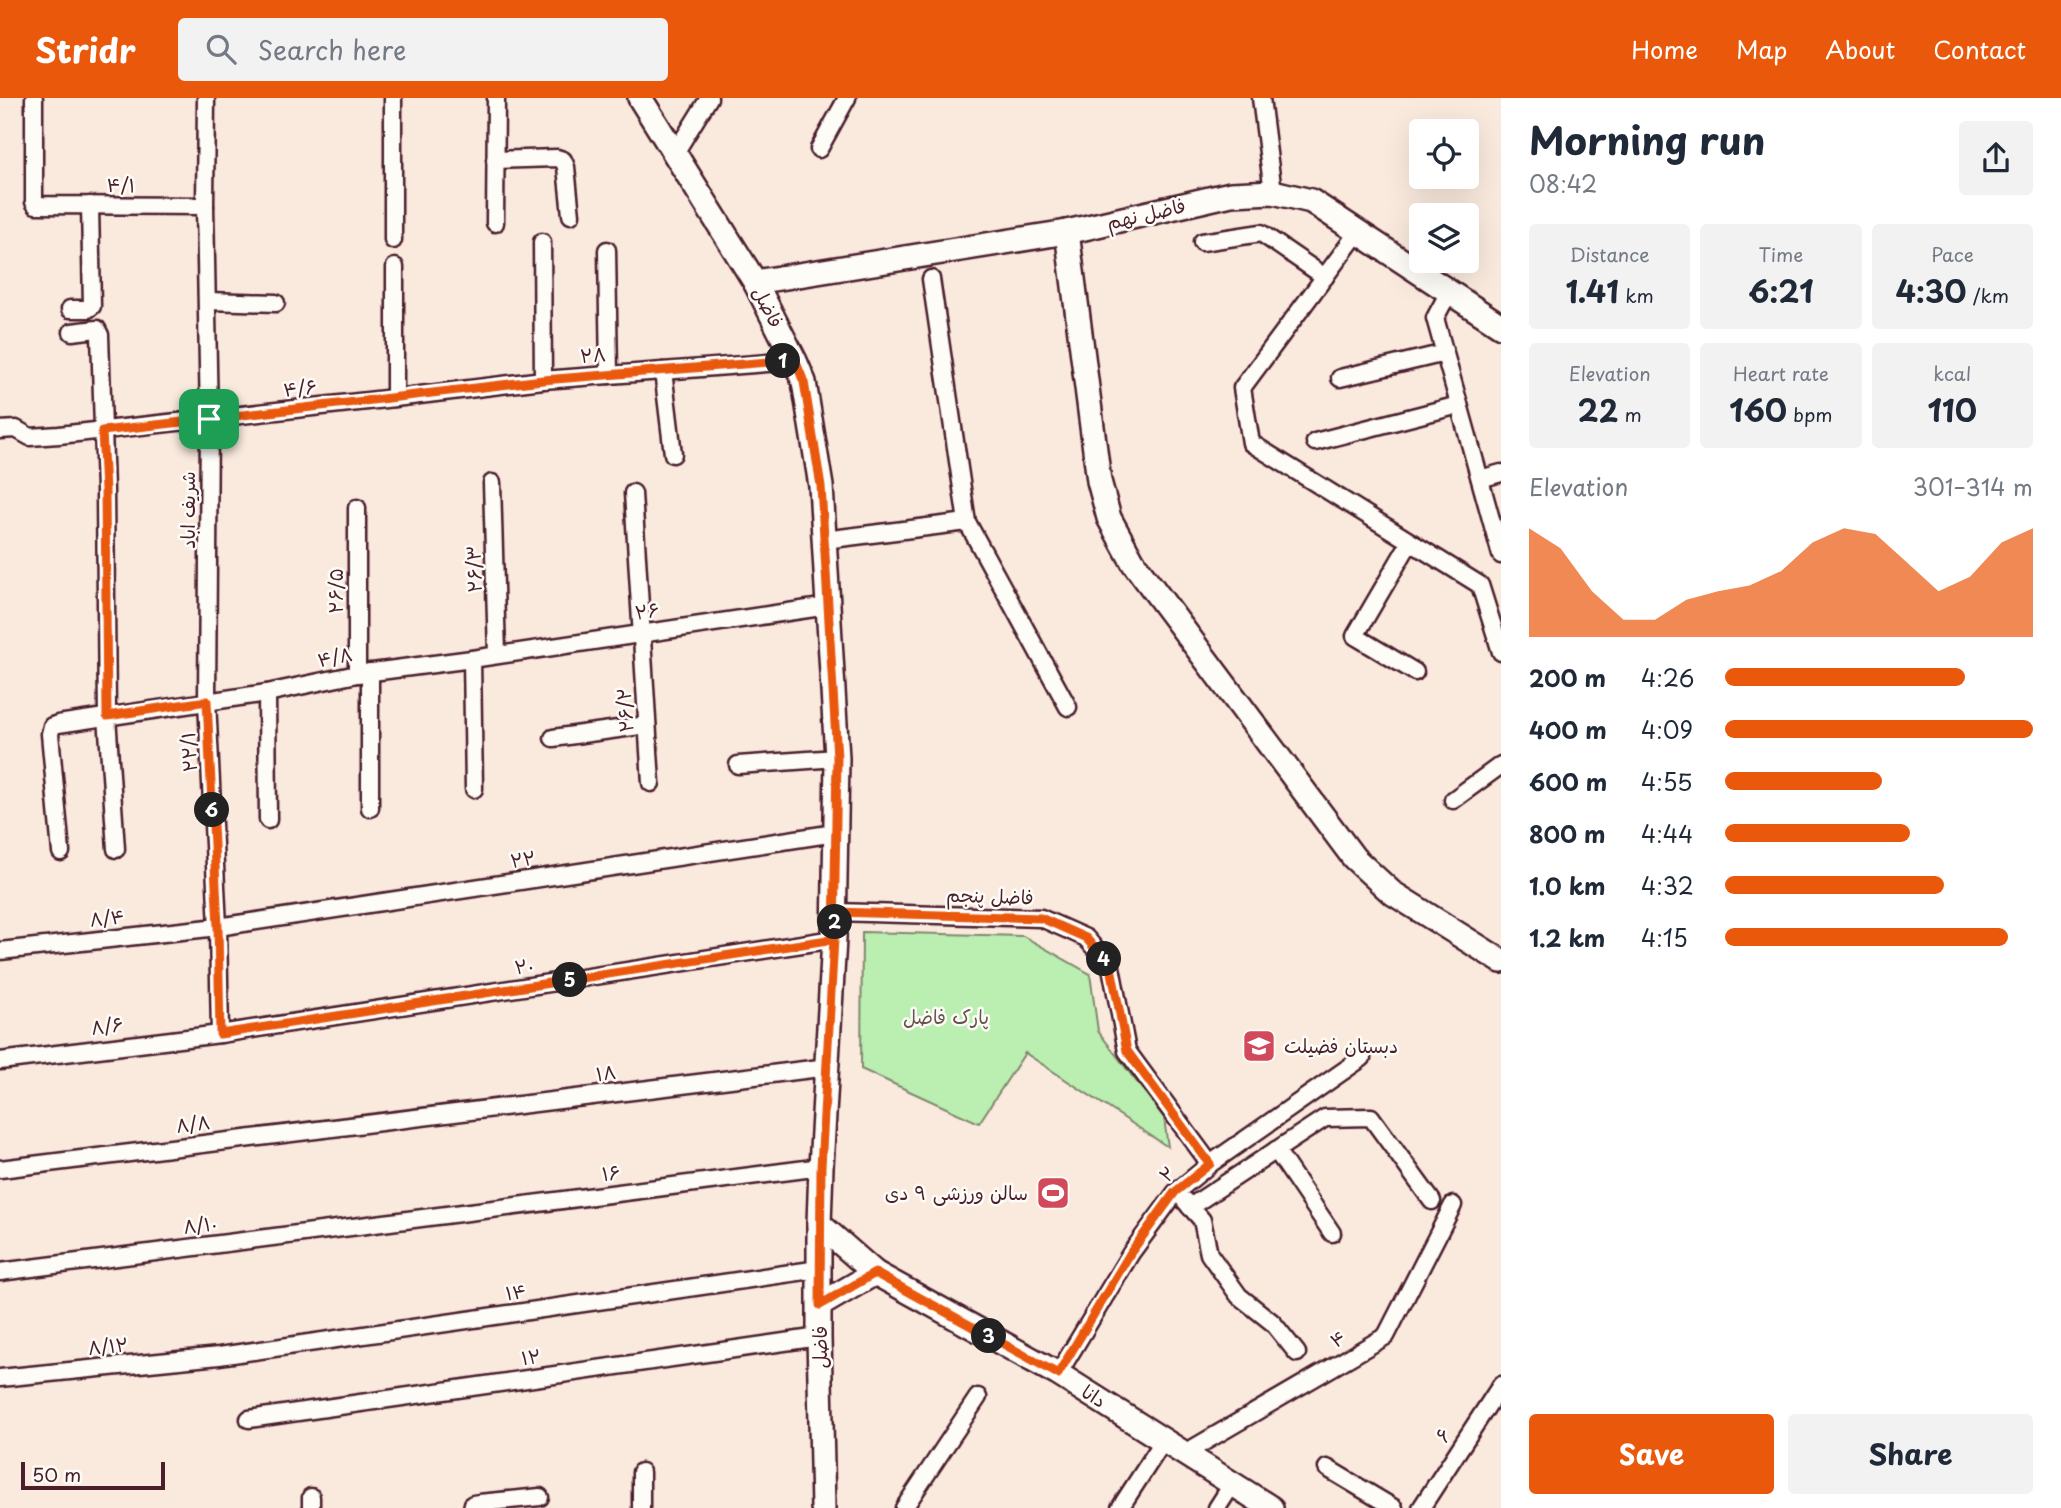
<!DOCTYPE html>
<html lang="en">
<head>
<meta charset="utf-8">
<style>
	:root { --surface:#fff; --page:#f2f2f3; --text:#1f2937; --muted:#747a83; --accent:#ea580c }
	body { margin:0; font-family:"Playpen Sans","Playpen Sans Arabic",sans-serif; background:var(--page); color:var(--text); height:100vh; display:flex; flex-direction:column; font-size:26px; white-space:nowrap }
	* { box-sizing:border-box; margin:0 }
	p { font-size:23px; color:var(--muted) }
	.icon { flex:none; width:38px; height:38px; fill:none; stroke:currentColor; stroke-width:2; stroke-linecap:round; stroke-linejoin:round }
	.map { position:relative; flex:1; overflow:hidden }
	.side { display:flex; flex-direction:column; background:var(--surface); width:560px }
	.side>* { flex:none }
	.controls { position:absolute; left:1409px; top:21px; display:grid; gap:14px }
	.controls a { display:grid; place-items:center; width:70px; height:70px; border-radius:7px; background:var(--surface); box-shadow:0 7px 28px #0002; font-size:35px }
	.scale { position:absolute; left:21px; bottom:18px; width:144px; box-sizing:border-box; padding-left:7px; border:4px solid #4a1f2b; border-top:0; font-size:19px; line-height:24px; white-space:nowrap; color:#4a1f2b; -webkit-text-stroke:5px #fdfcf7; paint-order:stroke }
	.pin { position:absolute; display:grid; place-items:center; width:60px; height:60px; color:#fff; margin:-30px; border-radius:14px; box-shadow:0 4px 10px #0006 }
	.km { position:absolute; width:35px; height:35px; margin:-18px; border-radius:50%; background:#222; color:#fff; font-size:19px; line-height:35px; text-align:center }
	.round { display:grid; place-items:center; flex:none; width:74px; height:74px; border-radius:7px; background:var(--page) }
	.headline { display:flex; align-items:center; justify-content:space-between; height:119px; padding:0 28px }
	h1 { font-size:38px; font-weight:700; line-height:52px }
	.figures { display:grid; grid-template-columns:repeat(3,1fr); gap:10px; height:119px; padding:7px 28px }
	.figures div { display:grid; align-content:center; border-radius:7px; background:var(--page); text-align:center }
	.figures b { font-size:30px; font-weight:700 }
	.figures small { font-size:19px; font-weight:400 }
	.figures p { font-size:19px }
	.chart { height:196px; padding:14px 28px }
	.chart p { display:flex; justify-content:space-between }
	.chart svg { width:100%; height:126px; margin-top:7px; fill:var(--accent); opacity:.7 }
	.primary-button { display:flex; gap:14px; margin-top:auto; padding:14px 28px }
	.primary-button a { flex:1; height:80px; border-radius:7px; background:var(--accent); color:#fff; font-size:28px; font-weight:700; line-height:80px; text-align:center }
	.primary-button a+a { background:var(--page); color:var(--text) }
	ul { padding:0 28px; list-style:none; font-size:23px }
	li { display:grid; grid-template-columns:112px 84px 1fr; align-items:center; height:52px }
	li i { height:18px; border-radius:9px; background:var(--accent) }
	header { display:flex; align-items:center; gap:42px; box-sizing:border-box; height:98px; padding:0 35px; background:var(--accent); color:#fff }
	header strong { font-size:33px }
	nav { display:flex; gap:38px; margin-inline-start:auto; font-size:24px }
	.search { width:490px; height:63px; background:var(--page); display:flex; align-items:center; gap:18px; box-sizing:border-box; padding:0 24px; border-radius:7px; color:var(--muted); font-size:26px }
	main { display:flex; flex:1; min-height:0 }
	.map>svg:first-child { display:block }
</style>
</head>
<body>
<header>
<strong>Stridr</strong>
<div class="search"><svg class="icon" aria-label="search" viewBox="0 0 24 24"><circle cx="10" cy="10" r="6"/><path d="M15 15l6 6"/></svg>Search here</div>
<nav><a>Home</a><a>Map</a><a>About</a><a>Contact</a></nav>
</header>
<main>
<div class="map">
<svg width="1501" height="1410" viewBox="0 0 1501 1410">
	<rect width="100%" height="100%" fill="#faeade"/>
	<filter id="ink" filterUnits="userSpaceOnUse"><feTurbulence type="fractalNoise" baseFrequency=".0143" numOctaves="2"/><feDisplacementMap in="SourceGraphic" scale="14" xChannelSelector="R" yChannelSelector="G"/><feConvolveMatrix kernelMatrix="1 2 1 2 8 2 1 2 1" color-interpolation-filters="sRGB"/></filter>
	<g filter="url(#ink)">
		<!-- green -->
		<path fill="#baefb1" stroke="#82876e" stroke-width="2" d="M862,834l161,4 67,38 8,57 66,87 4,29 -143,-94 -46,70 -118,-54z"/>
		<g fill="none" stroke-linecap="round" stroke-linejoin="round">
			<defs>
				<g id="street">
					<path d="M34,0v104l2,3 169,1"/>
					<path d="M206,0l-1,108 4,213 -2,282 11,226 2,107"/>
					<path d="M393,0v142"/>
					<path d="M1261,0l12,94"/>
					<path d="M819,51l28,-51"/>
					<path d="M675,55l34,-55"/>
					<path d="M495,62l62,-2 6,2 3,7 5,48"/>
					<path d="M495,125l1,-125"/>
					<path d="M1358,134l-116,156 9,55 229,142 21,67"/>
					<path d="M542,144l1,138"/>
					<path d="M1202,144l59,-9 64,44"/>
					<path d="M607,152l2,125"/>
					<path d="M931,181l36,243 101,185"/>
					<path d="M1449,194l-14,26 66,237"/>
					<path d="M208,203l68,2"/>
					<path d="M70,211h18l4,-3 -2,-101"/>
					<path d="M72,234l25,-3 3,6 5,155 2,226 9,133"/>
					<path d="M663,273l10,83"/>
					<path d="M1340,280l105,-25"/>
					<path d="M395,300v-131"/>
					<path d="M0,332l16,-1 14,8 29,-2 336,-37 148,-18 252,-19"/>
					<path d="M1315,344l144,-37"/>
					<path d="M1480,381l21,-6"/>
					<path d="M492,385l5,171"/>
					<path d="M633,395l18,290"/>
					<path d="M824,442l143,-18"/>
					<path d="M1410,444l-55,94 60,36"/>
					<path d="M472,561l2,130"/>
					<path d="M370,574v136"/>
					<path d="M357,576v-166"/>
					<path d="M267,595l1,127"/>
					<path d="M553,640l94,-13"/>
					<path d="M738,667l99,-7"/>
					<path d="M1453,702l48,-35"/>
					<path d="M61,754l-11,-118 2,-8 6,-2 209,-31 90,-19 115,-15 356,-53"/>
					<path d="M835,814l206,6 45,20 25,29 16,84 83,113"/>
					<path d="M0,853l218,-24 617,-94"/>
					<path d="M0,963l220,-27 614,-95"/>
					<path d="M1276,1052l56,83"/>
					<path d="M0,1071l828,-102"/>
					<path d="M1185,1103l17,19 7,34 30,42 34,27 24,30"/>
					<path d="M1190,1109l135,-89 46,-1 61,84"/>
					<path d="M0,1174l821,-105"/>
					<path d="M1058,1276l73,-121 45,-61 34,-28 152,-106"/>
					<path d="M0,1280l219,-22 600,-87"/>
					<path d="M249,1321l570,-82"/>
					<path d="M1185,1355l201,-117 67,-131"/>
					<path d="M1327,1370l67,40"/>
					<path d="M641,1374v36"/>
					<path d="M311,1410v-11"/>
					<path d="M472,1410l1,-4 6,-1 61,-6"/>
					<path d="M904,1410l74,-111"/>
					<path d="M1120,1410l44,-68"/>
					<path d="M1217,1410l16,-25"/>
					<path d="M1421,1410l80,-123"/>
				</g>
				<g id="secondary">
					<path d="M640,0l115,184 40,79 9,21 17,104 16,272 -3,181 -13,228 -2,57v113l4,171"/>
					<path d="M1067,134l32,249 10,37 24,44 221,296 37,34 110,69"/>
					<path d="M755,184l312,-50 164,-38 42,-2 38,9 190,125"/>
					<path d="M819,1126l56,49 183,101 213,134"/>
					<path d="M820,1207l55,-32"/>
				</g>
			</defs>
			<!-- street casing -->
			<use href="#street" stroke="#4a1f2b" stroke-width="21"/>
			<!-- secondary casing -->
			<use href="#secondary" stroke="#4a1f2b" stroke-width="28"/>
			<!-- street -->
			<use href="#street" stroke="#fdfcf7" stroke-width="16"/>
			<!-- secondary -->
			<use href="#secondary" stroke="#fdfcf7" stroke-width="23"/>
		</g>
	</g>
	<g fill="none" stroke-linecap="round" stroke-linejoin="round" filter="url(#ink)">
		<defs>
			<path id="route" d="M209,321l334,-39 252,-20 9,22 17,104 16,272 -3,181 -13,228 -1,138 55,-32 183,101 73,-122 44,-60 35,-28 -83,-113 -16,-84 -25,-29 -45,-20 -206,-6 -1,27 -614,95 -2,-107 -11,-226 -100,15 -2,-226 -3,-59 107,-12"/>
		</defs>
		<!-- route casing -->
		<use href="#route" stroke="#fff" stroke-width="14"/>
		<!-- route -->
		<use href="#route" stroke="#ea580c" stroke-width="9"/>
	</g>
	<!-- icons -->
	<defs>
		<symbol id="school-square" viewBox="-11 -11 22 22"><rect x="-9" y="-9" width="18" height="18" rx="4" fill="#d1495b" stroke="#fdfcf7"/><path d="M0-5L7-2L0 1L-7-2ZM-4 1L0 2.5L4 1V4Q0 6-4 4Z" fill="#fff"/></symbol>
		<symbol id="stadium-square" viewBox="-11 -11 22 22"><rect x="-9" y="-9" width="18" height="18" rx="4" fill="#d1495b" stroke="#fdfcf7"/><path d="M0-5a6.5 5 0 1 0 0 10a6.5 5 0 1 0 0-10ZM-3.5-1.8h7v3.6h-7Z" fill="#fff"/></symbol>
	</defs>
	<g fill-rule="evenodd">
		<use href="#school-square" x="1240" y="929" width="38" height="38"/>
		<use href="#stadium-square" x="1034" y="1076" width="38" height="38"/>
	</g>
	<g text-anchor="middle" stroke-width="5" stroke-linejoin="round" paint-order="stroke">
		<!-- street labels -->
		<g font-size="19" fill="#4a1f2b" stroke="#fdfcf7">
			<text transform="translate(121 87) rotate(1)" y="7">۴/۱</text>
			<text transform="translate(1146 116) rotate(-13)" y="7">فاضل نهم</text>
			<text transform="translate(768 209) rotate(63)" y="7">فاضل</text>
			<text transform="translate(593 257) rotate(-4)" y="7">۲۸</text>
			<text transform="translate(300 290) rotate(-6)" y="7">۴/۶</text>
			<text transform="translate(188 412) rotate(-90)" y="7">شریف اباد</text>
			<text transform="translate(474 471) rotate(-92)" y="7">۲۶/۳</text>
			<text transform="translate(336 493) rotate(-90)" y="7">۲۶/۵</text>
			<text transform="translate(647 513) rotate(-8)" y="7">۲۶</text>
			<text transform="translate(335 559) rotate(-11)" y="7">۴/۸</text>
			<text transform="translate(625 612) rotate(-94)" y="7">۲۶/۲</text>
			<text transform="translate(189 654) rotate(-93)" y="7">۲۲/۱</text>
			<text transform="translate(523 761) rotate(-9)" y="7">۲۲</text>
			<text transform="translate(990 798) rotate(2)" y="7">فاضل پنجم</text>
			<text transform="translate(107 820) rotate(-6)" y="7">۸/۴</text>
			<text transform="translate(524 868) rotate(-9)" y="7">۲۰</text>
			<text transform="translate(107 928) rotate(-7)" y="7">۸/۶</text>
			<text transform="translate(606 975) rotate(-7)" y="7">۱۸</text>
			<text transform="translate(193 1026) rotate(-7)" y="7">۸/۸</text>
			<text transform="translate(611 1075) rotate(-7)" y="7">۱۶</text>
			<text transform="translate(1167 1076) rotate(-43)" y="7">۲</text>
			<text transform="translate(200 1127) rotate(-7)" y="7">۸/۱۰</text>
			<text transform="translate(516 1194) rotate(-8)" y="7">۱۴</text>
			<text transform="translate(1338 1241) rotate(-30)" y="7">۴</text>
			<text transform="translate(108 1248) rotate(-6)" y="7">۸/۱۲</text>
			<text transform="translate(820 1249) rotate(-90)" y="7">فاضل</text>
			<text transform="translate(531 1259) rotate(-8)" y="7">۱۲</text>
			<text transform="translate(1094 1298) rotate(32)" y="7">دانا</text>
			<text transform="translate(1443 1337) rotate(-57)" y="7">۶</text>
		</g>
		<!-- park labels -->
		<g font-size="19" fill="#66534c" stroke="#fdfcf7">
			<text x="946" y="926">پارک فاضل</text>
		</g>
		<!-- poi labels -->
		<g font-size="19" fill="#4a1f2b" stroke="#fdfcf7" text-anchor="start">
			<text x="1284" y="955">دبستان فضیلت</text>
			<text x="1028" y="1102" text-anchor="end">سالن ورزشی ۹ دی</text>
		</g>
	</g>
</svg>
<div class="controls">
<a><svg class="icon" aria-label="locate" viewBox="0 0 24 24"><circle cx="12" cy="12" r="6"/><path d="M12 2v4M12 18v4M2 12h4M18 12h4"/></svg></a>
<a><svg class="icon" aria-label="layers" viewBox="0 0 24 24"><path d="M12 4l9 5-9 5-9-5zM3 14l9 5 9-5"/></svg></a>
</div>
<div class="scale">50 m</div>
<div class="pin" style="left:209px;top:321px;background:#1e9e55"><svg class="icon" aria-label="arrive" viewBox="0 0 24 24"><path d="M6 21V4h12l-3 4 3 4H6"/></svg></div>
<b class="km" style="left:783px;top:263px">1</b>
<b class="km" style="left:835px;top:824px">2</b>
<b class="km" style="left:989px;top:1238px">3</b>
<b class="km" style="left:1104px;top:861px">4</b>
<b class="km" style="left:570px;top:882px">5</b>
<b class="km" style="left:212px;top:712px">6</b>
</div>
<section class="side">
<div class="headline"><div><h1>Morning run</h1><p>08:42</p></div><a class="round"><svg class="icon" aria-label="share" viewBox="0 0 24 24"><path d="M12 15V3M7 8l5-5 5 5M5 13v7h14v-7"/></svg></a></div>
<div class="figures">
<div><p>Distance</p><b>1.41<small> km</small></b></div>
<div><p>Time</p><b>6:21</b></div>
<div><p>Pace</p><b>4:30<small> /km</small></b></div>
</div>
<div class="figures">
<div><p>Elevation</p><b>22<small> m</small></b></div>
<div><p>Heart rate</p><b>160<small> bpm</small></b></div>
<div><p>kcal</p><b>110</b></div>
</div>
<div class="chart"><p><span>Elevation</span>301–314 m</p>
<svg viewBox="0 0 160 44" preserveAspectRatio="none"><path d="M0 44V6L10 13L20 28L30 38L40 38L50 31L60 28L70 26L80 21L90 11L100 6L110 8L120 18L130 28L140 23L150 11L160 6V44z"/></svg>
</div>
<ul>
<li><b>200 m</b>4:26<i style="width:78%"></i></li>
<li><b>400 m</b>4:09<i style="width:100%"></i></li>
<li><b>600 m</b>4:55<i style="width:51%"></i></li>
<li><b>800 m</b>4:44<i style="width:60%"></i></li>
<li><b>1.0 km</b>4:32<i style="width:71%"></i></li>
<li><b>1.2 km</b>4:15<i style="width:92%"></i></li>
</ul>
<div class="primary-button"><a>Save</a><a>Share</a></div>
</section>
</main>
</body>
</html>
